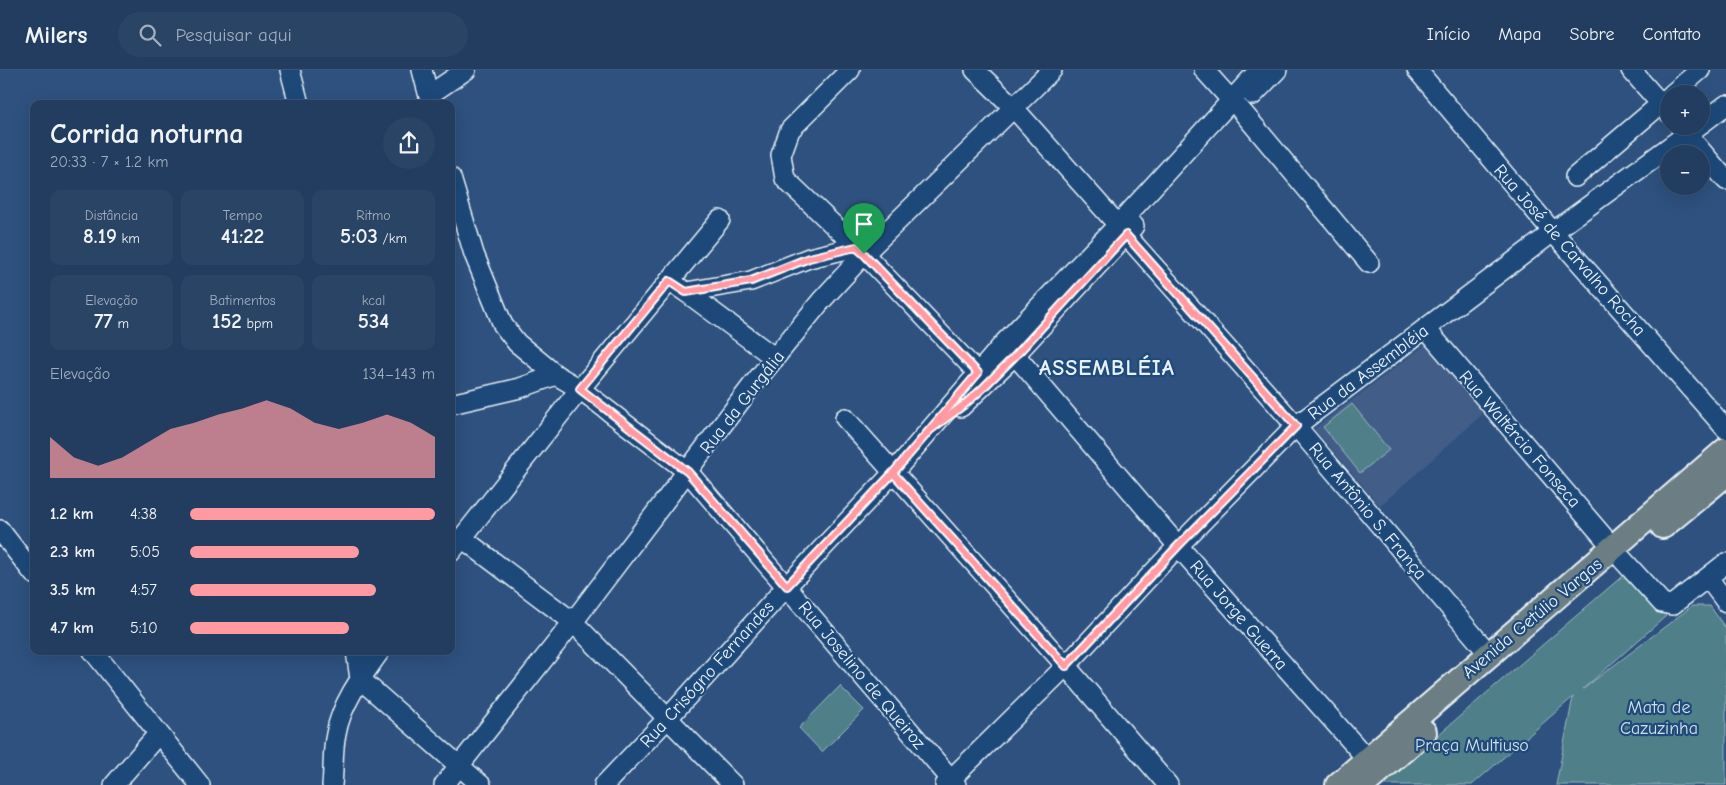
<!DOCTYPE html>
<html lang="pt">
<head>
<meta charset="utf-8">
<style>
	:root { --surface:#223d5f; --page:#2a4465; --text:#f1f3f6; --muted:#a2aebd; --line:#3f5674; --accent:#ff9aa2 }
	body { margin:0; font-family:"Comic Neue",sans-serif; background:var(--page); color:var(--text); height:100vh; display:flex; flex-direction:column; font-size:19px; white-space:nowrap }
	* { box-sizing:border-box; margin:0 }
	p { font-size:16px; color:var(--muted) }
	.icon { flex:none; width:28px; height:28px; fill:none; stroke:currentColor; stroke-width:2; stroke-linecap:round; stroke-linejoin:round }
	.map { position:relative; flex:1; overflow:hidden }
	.side { position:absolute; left:30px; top:30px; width:425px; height:555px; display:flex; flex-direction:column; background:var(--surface); border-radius:10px; box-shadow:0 5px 20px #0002,0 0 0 1px var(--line) }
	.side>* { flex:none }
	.buttons { position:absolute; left:1660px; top:15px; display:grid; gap:10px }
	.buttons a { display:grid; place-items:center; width:50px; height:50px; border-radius:50%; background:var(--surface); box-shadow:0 5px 20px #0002,0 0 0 1px var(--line); font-size:25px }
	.pin { position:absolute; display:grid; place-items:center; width:42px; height:42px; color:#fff; margin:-51px -21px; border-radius:50% 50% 50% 0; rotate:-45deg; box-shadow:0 0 5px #0007 }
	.pin .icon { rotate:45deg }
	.round { display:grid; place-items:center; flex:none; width:52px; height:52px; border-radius:26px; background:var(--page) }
	.summary { display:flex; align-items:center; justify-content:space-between; height:85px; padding:0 20px }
	h1 { font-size:28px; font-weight:600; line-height:38px }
	.metrics { display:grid; grid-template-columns:repeat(3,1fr); gap:8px; height:85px; padding:5px 20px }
	.metrics div { display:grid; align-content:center; border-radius:10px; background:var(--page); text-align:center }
	.metrics b { font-size:21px; font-weight:600 }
	.metrics small { font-size:14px; font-weight:400 }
	.metrics p { font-size:14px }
	.chart { height:140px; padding:10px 20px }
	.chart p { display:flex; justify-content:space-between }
	.chart svg { width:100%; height:90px; margin-top:5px; fill:var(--accent); opacity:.7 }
	ul { padding:0 20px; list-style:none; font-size:16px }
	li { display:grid; grid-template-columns:80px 60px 1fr; align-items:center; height:38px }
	li i { height:12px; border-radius:6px; background:var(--accent) }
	header { display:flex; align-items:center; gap:30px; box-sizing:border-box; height:70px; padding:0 25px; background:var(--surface); border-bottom:1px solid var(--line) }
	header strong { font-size:24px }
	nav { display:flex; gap:28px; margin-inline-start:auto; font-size:18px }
	.search { width:350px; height:45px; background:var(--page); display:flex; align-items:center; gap:12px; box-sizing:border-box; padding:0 18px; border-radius:28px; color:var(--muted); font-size:19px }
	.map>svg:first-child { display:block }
</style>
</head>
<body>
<header>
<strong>Milers</strong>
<div class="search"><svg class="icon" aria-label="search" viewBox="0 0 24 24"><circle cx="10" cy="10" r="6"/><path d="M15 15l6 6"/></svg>Pesquisar aqui</div>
<nav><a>Início</a><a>Mapa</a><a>Sobre</a><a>Contato</a></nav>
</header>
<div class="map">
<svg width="1726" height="715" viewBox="0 0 1726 715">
	<rect width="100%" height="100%" fill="#2e517f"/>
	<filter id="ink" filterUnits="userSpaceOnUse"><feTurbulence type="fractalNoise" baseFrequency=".02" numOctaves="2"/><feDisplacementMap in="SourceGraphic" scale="10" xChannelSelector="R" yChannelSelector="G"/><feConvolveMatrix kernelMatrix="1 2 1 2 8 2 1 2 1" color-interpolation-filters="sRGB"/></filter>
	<g filter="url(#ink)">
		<!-- built -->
		<path fill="#425d88" d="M1425,275l59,68 -104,93 -66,-77z"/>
		<!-- green -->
		<g fill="#507f89" stroke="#9cb8c0">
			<path d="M1352,334l37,46 -29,23 -37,-46z"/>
			<path d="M1627,502l39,44 -83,73 109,-83h18l16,23v156h-170l17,-88 -101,88h-92z"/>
			<path d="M840,616l24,24 -42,42 -23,-24z"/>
		</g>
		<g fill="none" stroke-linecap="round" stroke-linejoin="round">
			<defs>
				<g id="minor">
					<path d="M290,0l9,34"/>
					<path d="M422,0l9,34"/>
					<path d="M850,0l-60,60 -9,25 4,24 79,75 114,119"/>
					<path d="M975,0l38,37 105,118"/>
					<path d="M1204,0l27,30"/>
					<path d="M1417,0l136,162 173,197"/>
					<path d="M1631,0l37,42"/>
					<path d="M1672,24l28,-24"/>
					<path d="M429,25l37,-25"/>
					<path d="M1253,25l24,-25"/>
					<path d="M1240,39l129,154"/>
					<path d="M1701,54l25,-19"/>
					<path d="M1680,56l46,54"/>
					<path d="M1575,107l94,-80"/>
					<path d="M451,108l23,76 29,71 14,18 39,32 24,14 108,83 268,313"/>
					<path d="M1126,165l170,191 193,228"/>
					<path d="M669,211l17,11 65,-11 58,-23 47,-11"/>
					<path d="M686,222l89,66"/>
					<path d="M1426,259l187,219"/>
					<path d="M1015,285l163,191 189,213"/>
					<path d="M451,334l69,-16 36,-13"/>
					<path d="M961,337l54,-52 119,-129"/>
					<path d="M845,348l221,248 102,119"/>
					<path d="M0,460l34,44"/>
					<path d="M462,468l111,84 160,163"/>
					<path d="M451,482l129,-163 140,-169"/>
					<path d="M1622,489l40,44 10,2 54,-42"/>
					<path d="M1708,508l18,24"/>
					<path d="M93,581l107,134"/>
					<path d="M356,581l4,28 121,106"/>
					<path d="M114,715l44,-51"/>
					<path d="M332,715c2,-17 0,-34 4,-51 5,-30 26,-58 44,-83"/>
					<path d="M444,715l129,-163 178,-235 70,-86 43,-47 188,-184"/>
					<path d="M604,715l64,-67 119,-132 106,-113 112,-131 113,-117 141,-155"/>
					<path d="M945,715l121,-119 112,-120 118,-120 257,-194 145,-106"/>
				</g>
				<g id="major">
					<path d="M1663,456l63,-52"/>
					<path d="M1338,715l388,-335"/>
					<path d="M1363,715l61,-53"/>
				</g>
			</defs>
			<!-- minor casing -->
			<use href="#minor" stroke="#e8f1f8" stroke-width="22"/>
			<!-- major casing -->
			<use href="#major" stroke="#e8f1f8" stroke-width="28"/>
			<!-- minor -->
			<use href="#minor" stroke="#1f4a7a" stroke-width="19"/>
			<!-- major -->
			<use href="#major" stroke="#6c7e84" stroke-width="24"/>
		</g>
	</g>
	<g fill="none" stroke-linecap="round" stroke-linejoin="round" filter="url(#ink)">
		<defs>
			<path id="route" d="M864,184l-8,-7 -47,11 -58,23 -65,11 -17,-11 -89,108 108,83 99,114 106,-113 37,-43 35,-26 16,-14 35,-35 110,-120 170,191 -118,120 -112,120 -173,-193 85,-100 -114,-119"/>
		</defs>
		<!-- route casing -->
		<use href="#route" stroke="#fff" stroke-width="10"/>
		<!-- route -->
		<use href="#route" stroke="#ff9aa2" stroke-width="6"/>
	</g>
	<g text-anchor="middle" stroke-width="4.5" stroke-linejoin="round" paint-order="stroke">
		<!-- street labels -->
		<g font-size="18" fill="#e8f1f8" stroke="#1f4a7a">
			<text transform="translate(1570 180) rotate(49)" y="6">Rua José de Carvalho Rocha</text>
			<text transform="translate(1368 302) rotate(-37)" y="6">Rua da Assembléia</text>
			<text transform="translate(742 332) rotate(-52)" y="6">Rua da Gurgália</text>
			<text transform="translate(1520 369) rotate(49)" y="6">Rua Waltércio Fonseca</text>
			<text transform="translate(1368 441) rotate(50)" y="6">Rua Antônio S. França</text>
			<text transform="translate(1239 545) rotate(49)" y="6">Rua Jorge Guerra</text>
			<text transform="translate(1532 548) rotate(-40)" y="6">Avenida Getúlio Vargas</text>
			<text transform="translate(707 604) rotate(-48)" y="6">Rua Crisógno Fernandes</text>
			<text transform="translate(862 605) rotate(50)" y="6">Rua Joselino de Queiroz</text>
		</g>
		<!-- park labels -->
		<g font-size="18" fill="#d1e0e7" stroke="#1f4a7a">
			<text x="1659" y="643">Mata de<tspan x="1659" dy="21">Cazuzinha</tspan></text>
			<text x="1472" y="681">Praça Multiuso</text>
		</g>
		<!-- district labels -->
		<g font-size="22" font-weight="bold" letter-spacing="1" fill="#e8f1f8" stroke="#1f4a7a">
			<text x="1107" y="305">ASSEMBLÉIA</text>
		</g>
	</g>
</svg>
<div class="buttons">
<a>+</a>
<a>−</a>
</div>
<div class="pin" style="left:864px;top:184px;background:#1e9e55"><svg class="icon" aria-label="arrive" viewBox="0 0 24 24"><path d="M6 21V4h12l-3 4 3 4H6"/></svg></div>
<section class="side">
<div class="summary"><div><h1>Corrida noturna</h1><p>20:33 · 7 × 1.2 km</p></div><a class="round"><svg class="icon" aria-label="share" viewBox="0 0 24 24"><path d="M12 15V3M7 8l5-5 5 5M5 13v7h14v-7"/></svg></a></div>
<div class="metrics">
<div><p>Distância</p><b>8.19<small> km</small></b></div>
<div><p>Tempo</p><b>41:22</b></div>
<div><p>Ritmo</p><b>5:03<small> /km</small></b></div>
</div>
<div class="metrics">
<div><p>Elevação</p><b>77<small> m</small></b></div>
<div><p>Batimentos</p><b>152<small> bpm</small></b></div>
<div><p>kcal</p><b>534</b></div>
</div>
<div class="chart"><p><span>Elevação</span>134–143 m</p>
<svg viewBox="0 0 160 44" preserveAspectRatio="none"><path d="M0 44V24L10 34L20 38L30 34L40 27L50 20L60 17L70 13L80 10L90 6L100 10L110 17L120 20L130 17L140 13L150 17L160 24V44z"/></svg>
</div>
<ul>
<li><b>1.2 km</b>4:38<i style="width:100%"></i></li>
<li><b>2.3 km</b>5:05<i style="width:69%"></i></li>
<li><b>3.5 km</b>4:57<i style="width:76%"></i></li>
<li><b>4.7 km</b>5:10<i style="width:65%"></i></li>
</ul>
</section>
</div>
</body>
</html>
